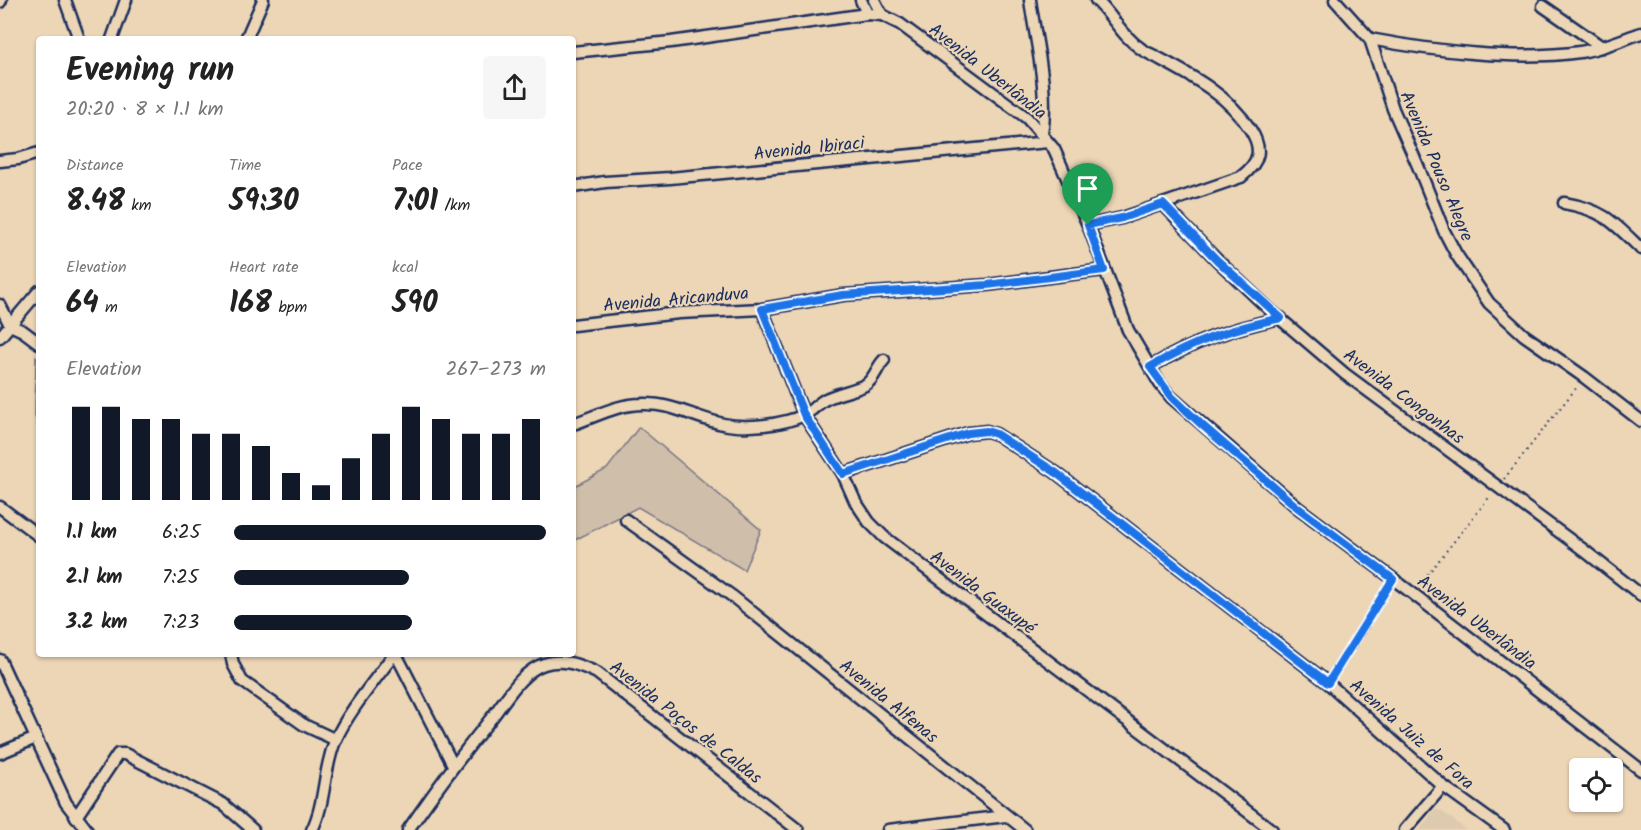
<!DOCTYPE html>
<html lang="en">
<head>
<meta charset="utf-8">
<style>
	:root { --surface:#fff; --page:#f6f6f6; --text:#222; --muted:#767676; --accent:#111827 }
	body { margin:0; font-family:Kalam,sans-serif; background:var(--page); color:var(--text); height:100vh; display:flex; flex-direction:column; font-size:22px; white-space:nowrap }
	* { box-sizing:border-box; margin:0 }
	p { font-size:20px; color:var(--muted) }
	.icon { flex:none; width:33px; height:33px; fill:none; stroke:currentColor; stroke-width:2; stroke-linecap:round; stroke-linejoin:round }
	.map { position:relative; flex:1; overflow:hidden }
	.details { position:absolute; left:36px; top:36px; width:540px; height:621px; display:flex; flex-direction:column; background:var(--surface); border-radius:6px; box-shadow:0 2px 4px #0004 }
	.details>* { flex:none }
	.tools { position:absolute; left:1569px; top:758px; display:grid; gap:12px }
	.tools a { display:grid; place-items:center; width:54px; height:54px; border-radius:6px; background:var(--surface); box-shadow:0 2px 4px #0004; font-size:30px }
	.pin { position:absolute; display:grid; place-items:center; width:51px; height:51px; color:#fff; margin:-62px -26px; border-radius:50% 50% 50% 0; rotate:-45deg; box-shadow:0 0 6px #0007 }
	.pin .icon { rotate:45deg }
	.round { display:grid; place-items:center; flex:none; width:63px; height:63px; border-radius:6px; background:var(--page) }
	.summary { display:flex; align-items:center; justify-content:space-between; height:102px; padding:0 30px }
	h1 { font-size:33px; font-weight:700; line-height:45px }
	.metrics { display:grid; grid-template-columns:repeat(3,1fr); gap:9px; height:102px; padding:6px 30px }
	.metrics div { display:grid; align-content:center }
	.metrics b { font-size:30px; font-weight:700 }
	.metrics small { font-size:16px; font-weight:400 }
	.metrics p { font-size:16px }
	.chart { height:168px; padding:12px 30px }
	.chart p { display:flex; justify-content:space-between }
	.chart svg { width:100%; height:108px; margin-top:6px; stroke:var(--accent); stroke-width:6 }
	ul { padding:0 30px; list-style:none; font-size:20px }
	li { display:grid; grid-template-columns:96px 72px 1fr; align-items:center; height:45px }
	li i { height:15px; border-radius:8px; background:var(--accent) }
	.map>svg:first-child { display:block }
</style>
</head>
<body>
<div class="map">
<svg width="1641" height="830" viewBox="0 0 1641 830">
	<rect width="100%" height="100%" fill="#edd6b6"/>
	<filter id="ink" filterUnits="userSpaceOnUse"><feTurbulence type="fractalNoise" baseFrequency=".0167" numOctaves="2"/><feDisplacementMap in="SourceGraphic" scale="12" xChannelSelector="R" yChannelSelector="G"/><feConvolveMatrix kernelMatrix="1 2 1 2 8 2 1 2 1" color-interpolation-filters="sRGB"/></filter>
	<g filter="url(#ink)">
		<!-- built -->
		<path fill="#ddcaaf" d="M1435,809l8,3 23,18h-46z"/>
		<!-- green -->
		<g fill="#cfbea9" stroke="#757684" stroke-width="1.5">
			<path d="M36,357l3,5v68l-4,-14z"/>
			<path d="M639,427l122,103 -17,40 -106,-63 -65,34v-54l34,-18z"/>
		</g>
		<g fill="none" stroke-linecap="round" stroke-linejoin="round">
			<defs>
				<path id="lane" d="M1328,683l65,-104"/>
				<g id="street">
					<path d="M65,0l14,39"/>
					<path d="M861,0l6,14 15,1 18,9 127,94 27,31 34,76 40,105 32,54 11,13 126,110 115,86 229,177"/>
					<path d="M874,0l8,15"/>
					<path d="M1030,0c6,43 19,91 12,134"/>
					<path d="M1335,0l35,39 23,70 25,57 26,65 12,23 33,49 35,32 60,42 57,44"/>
					<path d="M0,2l1,-2"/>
					<path d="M1543,6l59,41"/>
					<path d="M112,39l14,-39"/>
					<path d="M246,39l17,-39"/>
					<path d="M1370,39c63,12 147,22 210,13 21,-3 41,-12 61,-19"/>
					<path d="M573,52l98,-10 196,-28"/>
					<path d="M0,161l18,-2 21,-6"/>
					<path d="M573,187l32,-5 65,-4 378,-36"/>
					<path d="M1564,203c40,7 49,19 77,46"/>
					<path d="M1163,204l54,56 54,51 74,63 236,174 60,47"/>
					<path d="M1088,225l34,-7 119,-41c19,-15 22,-28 9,-48 -21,-33 -56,-52 -90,-70 -6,-4 -14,-6 -20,-11 -18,-12 -28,-33 -44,-48"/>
					<path d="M0,305l10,20"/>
					<path d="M762,309l42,106 39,59 12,27 14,21 15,15 388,293"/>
					<path d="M10,325l13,6 16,12"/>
					<path d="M573,325l106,-12 83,-4 81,-14 144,-10 117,-15"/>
					<path d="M0,337l39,-46"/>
					<path d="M1150,367c45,-26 80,-38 131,-49"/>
					<path d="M573,424c24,-8 44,-20 70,-20 29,-1 52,14 80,20 22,5 60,1 81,-9 8,-4 14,-12 22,-16 12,-6 27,-8 39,-14 10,-6 11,-17 19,-25"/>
					<path d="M843,474l125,-41 19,-2 9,3 59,38 273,211 115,103 61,44"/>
					<path d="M0,507l39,29"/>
					<path d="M626,520l106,76 293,234"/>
					<path d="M231,654l2,10 9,17 62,44 32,15"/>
					<path d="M396,654l57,111"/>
					<path d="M0,660l66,143 21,27"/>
					<path d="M0,753l36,-15"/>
					<path d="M76,817l42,-63h7l98,50 30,26"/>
					<path d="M312,830c14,-28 11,-62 24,-91 12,-27 40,-60 58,-85"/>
					<path d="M408,830c27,-39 55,-77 85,-114 14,-18 29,-45 51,-52 19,-6 36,1 53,9l201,157"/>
					<path d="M888,830l118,-14"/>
					<path d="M1405,830l38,-44"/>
				</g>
			</defs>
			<!-- lane casing -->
			<use href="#lane" stroke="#1b2f5e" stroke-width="10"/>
			<!-- street casing -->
			<use href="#street" stroke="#1b2f5e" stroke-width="15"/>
			<!-- path -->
			<g stroke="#1b2f5e" stroke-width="2" stroke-dasharray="1.5 4.5" stroke-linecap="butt">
				<path d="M1504,479l73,-92"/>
				<path d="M1420,584l71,-89"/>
			</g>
			<!-- lane -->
			<use href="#lane" stroke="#edd6b6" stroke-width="5"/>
			<!-- street -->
			<use href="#street" stroke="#edd6b6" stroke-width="10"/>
		</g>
	</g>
	<g fill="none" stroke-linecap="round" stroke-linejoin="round" filter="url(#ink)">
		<defs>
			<path id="route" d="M1163,204l54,56 64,58c-51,11 -86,23 -131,49l22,30 30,28 95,82 96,72 -65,104 -273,-211 -59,-38 -9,-3 -19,2 -125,41 -39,-59 -42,-106 81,-14 144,-10 117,-15 -16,-45 34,-7z"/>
		</defs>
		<!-- route casing -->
		<use href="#route" stroke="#fff" stroke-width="12"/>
		<!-- route -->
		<use href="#route" stroke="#1a73e8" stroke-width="8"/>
	</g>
	<g text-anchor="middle" stroke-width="4.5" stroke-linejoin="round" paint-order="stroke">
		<!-- street labels -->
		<g font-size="18" fill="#1b2f5e" stroke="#edd6b6">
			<text transform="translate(988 71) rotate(38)" y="6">Avenida Uberlândia</text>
			<text transform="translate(809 148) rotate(-6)" y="6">Avenida Ibiraci</text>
			<text transform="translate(1437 166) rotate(67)" y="6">Avenida Pouso Alegre</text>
			<text transform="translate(676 299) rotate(-5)" y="6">Avenida Aricanduva</text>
			<text transform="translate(1404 396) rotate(37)" y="6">Avenida Congonhas</text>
			<text transform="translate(983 592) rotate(37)" y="6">Avenida Guaxupé</text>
			<text transform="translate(1477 622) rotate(37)" y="6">Avenida Uberlândia</text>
			<text transform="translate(889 701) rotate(39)" y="6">Avenida Alfenas</text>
			<text transform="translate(686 722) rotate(38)" y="6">Avenida Poços de Caldas</text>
			<text transform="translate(1412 734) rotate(41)" y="6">Avenida Juiz de Fora</text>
		</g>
	</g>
</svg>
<div class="tools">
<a><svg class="icon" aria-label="locate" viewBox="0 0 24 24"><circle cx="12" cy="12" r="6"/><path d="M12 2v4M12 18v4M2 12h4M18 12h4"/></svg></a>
</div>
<div class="pin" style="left:1088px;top:225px;background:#1e9e55"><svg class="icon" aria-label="arrive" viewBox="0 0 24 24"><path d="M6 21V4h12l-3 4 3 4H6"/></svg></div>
<section class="details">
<div class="summary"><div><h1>Evening run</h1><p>20:20 · 8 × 1.1 km</p></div><a class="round"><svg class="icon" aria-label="share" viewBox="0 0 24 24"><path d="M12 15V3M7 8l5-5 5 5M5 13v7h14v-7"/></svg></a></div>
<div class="metrics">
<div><p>Distance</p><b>8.48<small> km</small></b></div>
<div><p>Time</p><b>59:30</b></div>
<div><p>Pace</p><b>7:01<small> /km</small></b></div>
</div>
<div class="metrics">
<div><p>Elevation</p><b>64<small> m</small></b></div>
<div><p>Heart rate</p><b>168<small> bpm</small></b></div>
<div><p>kcal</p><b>590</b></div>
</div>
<div class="chart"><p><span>Elevation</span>267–273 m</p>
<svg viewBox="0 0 160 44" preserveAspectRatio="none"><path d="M5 44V6M15 44V6M25 44V11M35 44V11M45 44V17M55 44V17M65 44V22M75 44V33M85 44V38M95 44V27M105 44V17M115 44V6M125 44V11M135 44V17M145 44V17M155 44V11"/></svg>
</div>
<ul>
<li><b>1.1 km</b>6:25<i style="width:100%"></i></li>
<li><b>2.1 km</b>7:25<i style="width:56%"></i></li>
<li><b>3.2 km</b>7:23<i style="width:57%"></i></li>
</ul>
</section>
</div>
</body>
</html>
